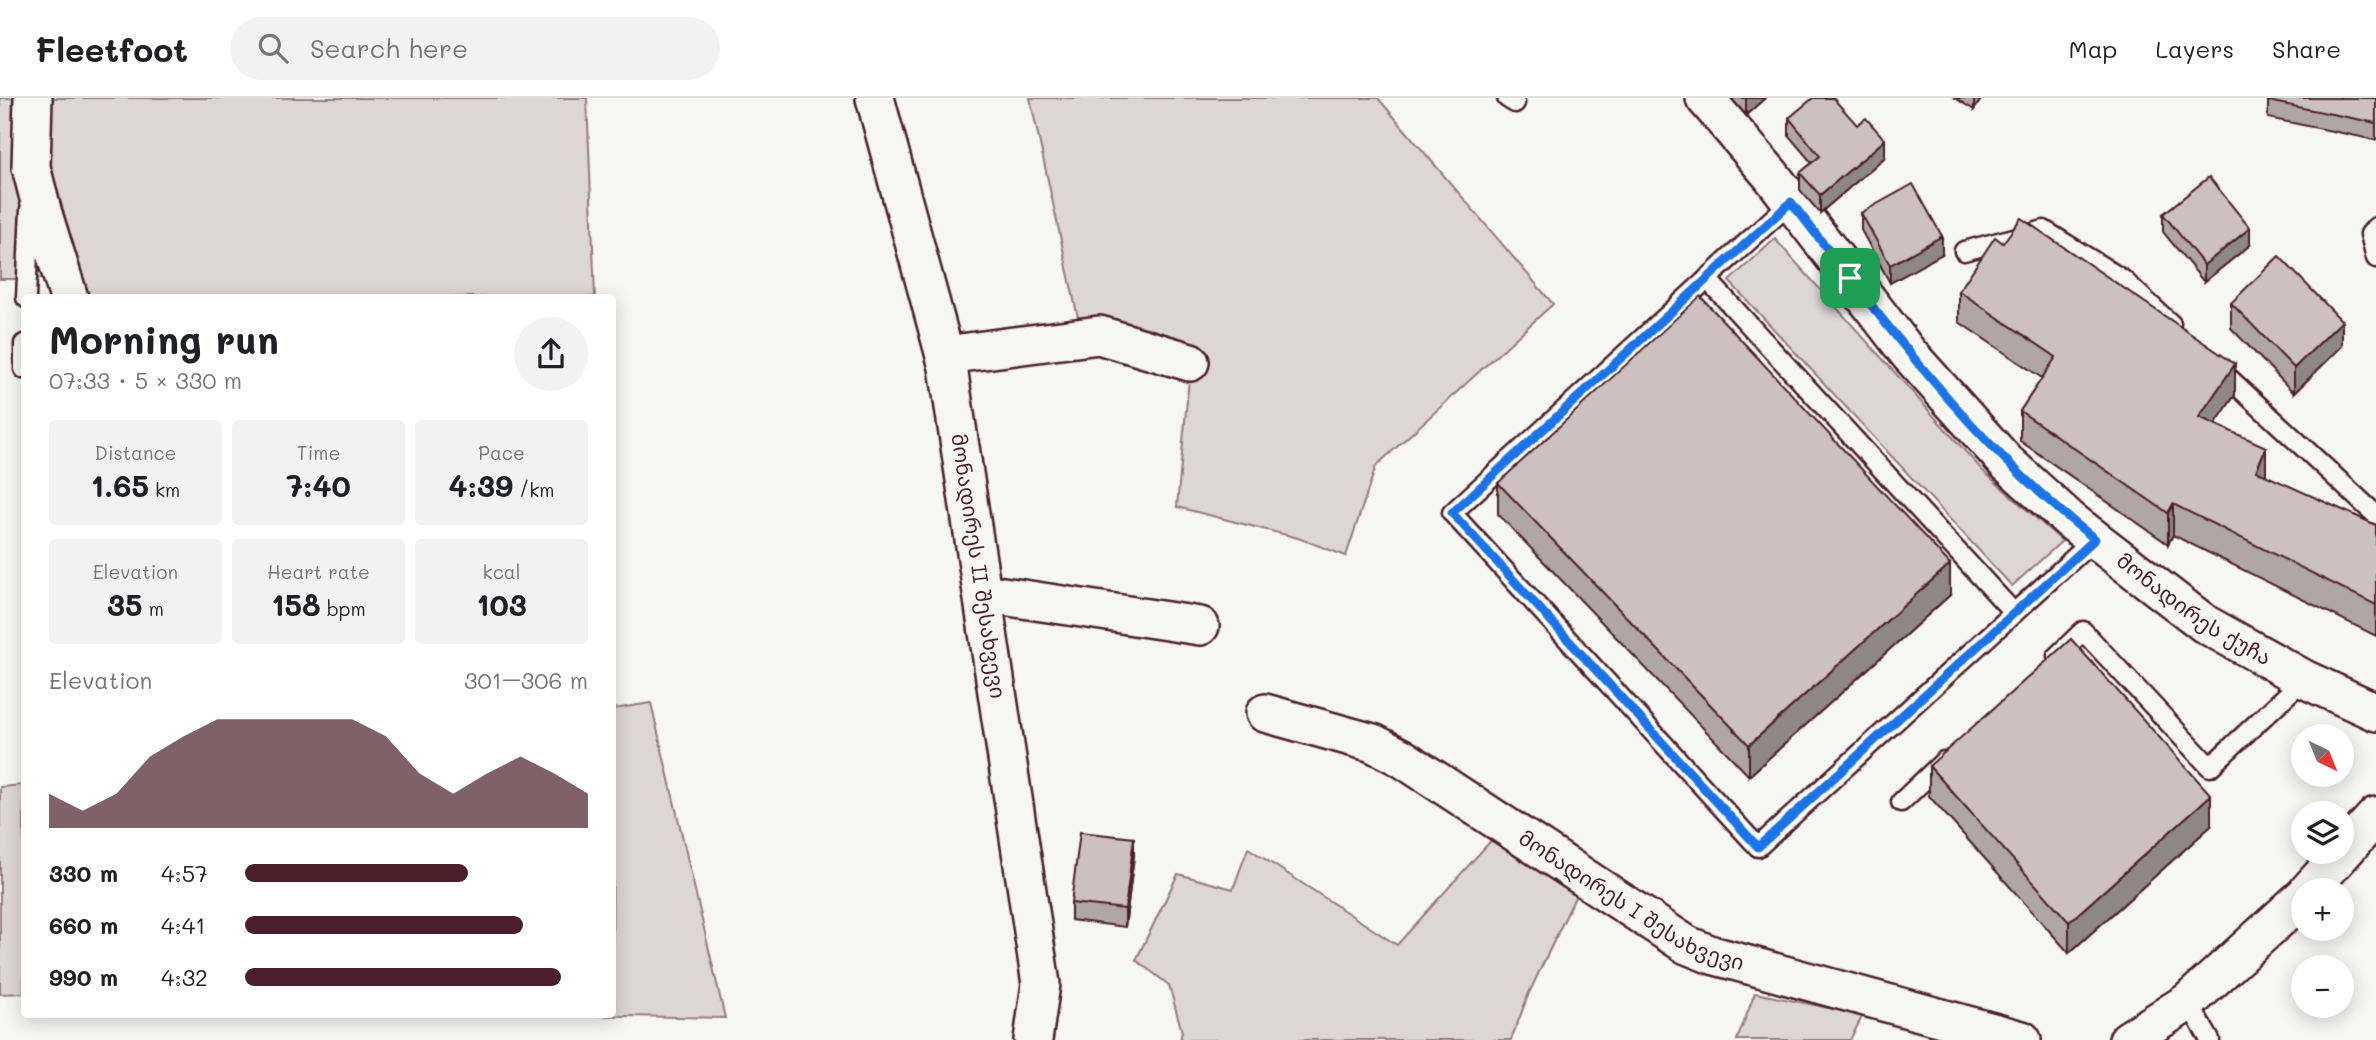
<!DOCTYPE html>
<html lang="en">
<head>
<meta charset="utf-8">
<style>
	:root { --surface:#fff; --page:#f2f2f2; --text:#202124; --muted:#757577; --line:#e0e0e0; --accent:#4a1f2b }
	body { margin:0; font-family:Mali,"Noto Sans Georgian",sans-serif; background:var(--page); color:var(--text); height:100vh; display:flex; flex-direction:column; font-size:26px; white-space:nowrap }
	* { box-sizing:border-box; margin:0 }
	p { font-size:23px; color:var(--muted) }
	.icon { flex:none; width:38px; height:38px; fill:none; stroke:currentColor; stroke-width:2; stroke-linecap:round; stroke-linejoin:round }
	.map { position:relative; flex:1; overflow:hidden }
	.sheet { position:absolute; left:21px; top:196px; width:595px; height:724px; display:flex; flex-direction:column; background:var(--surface); border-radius:7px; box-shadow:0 4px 18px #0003 }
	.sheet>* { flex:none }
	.needle { width:46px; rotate:137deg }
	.tools { position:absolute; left:2291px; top:626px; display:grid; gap:14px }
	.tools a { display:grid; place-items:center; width:63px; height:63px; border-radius:50%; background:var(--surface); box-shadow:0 4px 18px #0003; font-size:35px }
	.pin { position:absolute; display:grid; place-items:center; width:60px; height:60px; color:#fff; margin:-30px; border-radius:14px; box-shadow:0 4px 10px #0006 }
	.round { display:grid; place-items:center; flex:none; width:74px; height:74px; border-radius:37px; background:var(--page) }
	.head { display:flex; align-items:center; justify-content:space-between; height:119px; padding:0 28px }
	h1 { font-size:38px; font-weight:700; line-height:52px }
	.figures { display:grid; grid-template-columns:repeat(3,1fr); gap:10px; height:119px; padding:7px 28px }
	.figures div { display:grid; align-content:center; border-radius:7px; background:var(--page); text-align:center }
	.figures b { font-size:30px; font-weight:700 }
	.figures small { font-size:19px; font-weight:400 }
	.figures p { font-size:19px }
	.chart { height:196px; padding:14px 28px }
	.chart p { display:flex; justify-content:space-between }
	.chart svg { width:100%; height:126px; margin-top:7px; fill:var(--accent); opacity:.7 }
	ul { padding:0 28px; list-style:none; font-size:23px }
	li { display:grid; grid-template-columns:112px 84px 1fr; align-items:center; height:52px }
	li i { height:18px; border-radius:9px; background:var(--accent) }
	header { display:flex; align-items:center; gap:42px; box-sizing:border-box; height:98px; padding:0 35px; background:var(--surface); border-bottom:2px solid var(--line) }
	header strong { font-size:33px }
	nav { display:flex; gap:38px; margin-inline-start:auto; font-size:24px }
	.search { width:490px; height:63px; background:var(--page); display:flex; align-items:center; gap:18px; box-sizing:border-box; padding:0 24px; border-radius:38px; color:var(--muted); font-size:26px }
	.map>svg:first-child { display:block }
</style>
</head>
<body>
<header>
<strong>Fleetfoot</strong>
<div class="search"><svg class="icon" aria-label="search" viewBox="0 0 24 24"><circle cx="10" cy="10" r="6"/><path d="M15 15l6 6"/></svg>Search here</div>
<nav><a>Map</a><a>Layers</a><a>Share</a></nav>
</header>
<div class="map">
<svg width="2376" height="942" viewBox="0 0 2376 942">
	<rect width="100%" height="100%" fill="#f6f6f2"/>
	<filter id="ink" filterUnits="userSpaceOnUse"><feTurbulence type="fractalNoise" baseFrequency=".0143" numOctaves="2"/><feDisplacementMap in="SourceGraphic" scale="14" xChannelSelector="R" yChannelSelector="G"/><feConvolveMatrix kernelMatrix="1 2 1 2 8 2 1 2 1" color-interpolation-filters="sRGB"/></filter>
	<g filter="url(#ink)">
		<!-- green -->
		<g fill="#ddd6d5" stroke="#947a80" stroke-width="2">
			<path d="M0,0h587l8,199h-544l-1,-18h-50z"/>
			<path d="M1030,0h348l175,206 -177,162 -30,90 -48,-18 -121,-31 12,-129 -79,-53 -32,-7z"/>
			<path d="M1775,141l208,232 79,70 -50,45 -283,-305z"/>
			<path d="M651,605l74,315 -148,-3h35l1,-306z"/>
			<path d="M24,687v208l-24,1v-207z"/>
			<path d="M1495,738l83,55 -49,102 -18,47h-331l2,-8 -13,-47 -33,-25 42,-86 55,15 15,-41 149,97z"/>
			<path d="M1755,895l108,22 -13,25h-113z"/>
		</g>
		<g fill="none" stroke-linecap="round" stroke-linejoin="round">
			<defs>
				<g id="lane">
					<path d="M1507,0l8,5"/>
					<path d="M1791,104l-339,311 306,334 337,-308"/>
					<path d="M2376,129l-6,7 6,24"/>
					<path d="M1964,153l80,-21 78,49 49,45"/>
					<path d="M1707,181l307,334"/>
					<path d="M26,200l4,-89"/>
					<path d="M2217,269l159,148"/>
					<path d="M24,271v-25"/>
					<path d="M2057,558l26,-25 127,136 94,-88"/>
					<path d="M1901,704l43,-41"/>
					<path d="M2188,904l22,38"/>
				</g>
				<g id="street">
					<path d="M33,0l-2,69 12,47 26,84"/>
					<path id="s1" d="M875,0l73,269 93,617 -8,56"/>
					<path id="s2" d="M1705,0l66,77 138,179 97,108 65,59 134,103 99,55 72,33"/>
					<path d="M945,257l154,-20 91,27"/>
					<path d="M983,495l217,33"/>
					<path id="s3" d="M1265,615l108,30 29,15 285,187 25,10 310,85"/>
					<path d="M2308,793l68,-75"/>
					<path d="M2128,942l60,-38 115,-105"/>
				</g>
			</defs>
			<!-- lane casing -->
			<use href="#lane" stroke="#4a1f2b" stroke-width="23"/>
			<!-- street casing -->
			<use href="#street" stroke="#4a1f2b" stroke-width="42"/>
			<!-- lane -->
			<use href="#lane" stroke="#f6f6f2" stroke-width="18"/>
			<!-- street -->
			<use href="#street" stroke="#f6f6f2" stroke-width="37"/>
		</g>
		<!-- wall -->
		<g fill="#afa6a5" stroke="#4a1f2b" stroke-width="2">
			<path d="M1731,0h34l-19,17z"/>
			<path d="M1955,0h27l-8,12z"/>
			<path d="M2376,0v42l-108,-22v-17z"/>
			<path d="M1789,20l96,39 -65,56 -20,-23v-17l12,-10 -23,-27z"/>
			<path d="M1861,115l81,41 -52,29 -29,-53z"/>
			<path d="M2163,116l87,31 -46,37 -41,-50z"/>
			<path d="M1959,193l276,104 -20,29 51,52 110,49v111l-203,-101 -5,9 -148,-103v-30l22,-33 -83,-56z"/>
			<path d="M2231,205l111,43 -48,47 -63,-65z"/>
			<path d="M1498,385l452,112 -201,181 -251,-262z"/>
			<path d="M1929,668l282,60 -142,127 -140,-157z"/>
			<path d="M1134,758l-9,71 -54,-7v-17z"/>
		</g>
		<!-- shaded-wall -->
		<g fill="#8f8786" stroke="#4a1f2b" stroke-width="2">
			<path d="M1746,0h19l-19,17z"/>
			<path d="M1974,0h8l-8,12z"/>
			<path d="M1885,42v17l-65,56v-18z"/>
			<path d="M2250,130v17l-46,37v-17z"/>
			<path d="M1942,138v18l-52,29v-18z"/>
			<path d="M2342,223v25l-48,47v-25z"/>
			<path d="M2235,266v31l-36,53v-31z"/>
			<path d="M2266,349v31l-10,-7z"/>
			<path d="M2173,406v31l-5,9v-31z"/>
			<path d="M1950,466v31l-201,181v-31z"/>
			<path d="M2211,697v31l-142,127v-31z"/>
			<path d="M1134,740v18l-9,71v-18z"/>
		</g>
		<!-- building -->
		<g fill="#ccc1c0" stroke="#4a1f2b" stroke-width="2">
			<path d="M1813,0h20l24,27 9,-7 19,22 -65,55 -20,-22 20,-17 -31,-38z"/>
			<path d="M2268,0h108v25l-108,-22z"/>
			<path d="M2209,79l41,51 -46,37 -41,-51z"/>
			<path d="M1913,86l29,52 -52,29 -29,-52z"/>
			<path d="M2021,120l214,146 -36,53 67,30 -10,24 120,54v80l-203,-101 -5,9 -148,-102 36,-54 -97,-66 36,-54 8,6z"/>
			<path d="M2279,158l63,65 -48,47 -63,-65z"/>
			<path d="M1700,198l250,268 -201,181 -251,-262z"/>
			<path d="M2071,541l140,156 -142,127 -140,-156z"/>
			<path d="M1080,734l54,6 -9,71 -54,-6z"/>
		</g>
	</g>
	<g fill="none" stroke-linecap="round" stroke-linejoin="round" filter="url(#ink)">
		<defs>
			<path id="route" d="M1791,104c93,119 183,244 304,337l-337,308 -306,-334z"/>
		</defs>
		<!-- route casing -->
		<use href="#route" stroke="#fff" stroke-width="14"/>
		<!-- route -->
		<use href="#route" stroke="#1a73e8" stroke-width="9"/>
	</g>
	<g text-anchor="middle" stroke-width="5" stroke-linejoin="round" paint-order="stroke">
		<!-- street labels -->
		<g font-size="21" fill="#4a1f2b" stroke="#f6f6f2">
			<text dy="7" stroke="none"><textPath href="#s1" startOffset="480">მონადირეს II შესახვევი</textPath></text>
			<text dy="7" stroke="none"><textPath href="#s2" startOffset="712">მონადირეს ქუჩა</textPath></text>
			<text dy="7" stroke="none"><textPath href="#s3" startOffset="416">მონადირეს I შესახვევი</textPath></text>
		</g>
	</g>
</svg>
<div class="tools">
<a><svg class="needle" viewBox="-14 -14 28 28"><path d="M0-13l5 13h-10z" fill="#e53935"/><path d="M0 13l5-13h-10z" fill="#757577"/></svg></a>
<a><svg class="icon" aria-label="layers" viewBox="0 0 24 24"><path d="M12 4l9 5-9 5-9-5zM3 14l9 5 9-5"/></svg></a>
<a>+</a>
<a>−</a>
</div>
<div class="pin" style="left:1850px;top:180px;background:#1e9e55"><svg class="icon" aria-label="arrive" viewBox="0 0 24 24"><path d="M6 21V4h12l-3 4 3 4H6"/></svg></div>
<section class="sheet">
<div class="head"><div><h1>Morning run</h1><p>07:33 · 5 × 330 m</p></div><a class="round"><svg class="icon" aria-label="share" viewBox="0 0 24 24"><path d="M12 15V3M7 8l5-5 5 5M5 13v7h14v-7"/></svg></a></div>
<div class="figures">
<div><p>Distance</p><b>1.65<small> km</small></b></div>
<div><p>Time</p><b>7:40</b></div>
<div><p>Pace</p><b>4:39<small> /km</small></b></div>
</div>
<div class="figures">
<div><p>Elevation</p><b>35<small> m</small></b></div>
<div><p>Heart rate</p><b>158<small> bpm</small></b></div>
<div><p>kcal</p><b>103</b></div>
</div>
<div class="chart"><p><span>Elevation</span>301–306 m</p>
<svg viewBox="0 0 160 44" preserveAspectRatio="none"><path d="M0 44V32L10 38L20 32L30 19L40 12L50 6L60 6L70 6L80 6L90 6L100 12L110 25L120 32L130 25L140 19L150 25L160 32V44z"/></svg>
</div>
<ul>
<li><b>330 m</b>4:57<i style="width:65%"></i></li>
<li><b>660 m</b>4:41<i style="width:81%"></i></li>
<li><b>990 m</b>4:32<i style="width:92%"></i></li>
</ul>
</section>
</div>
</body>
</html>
